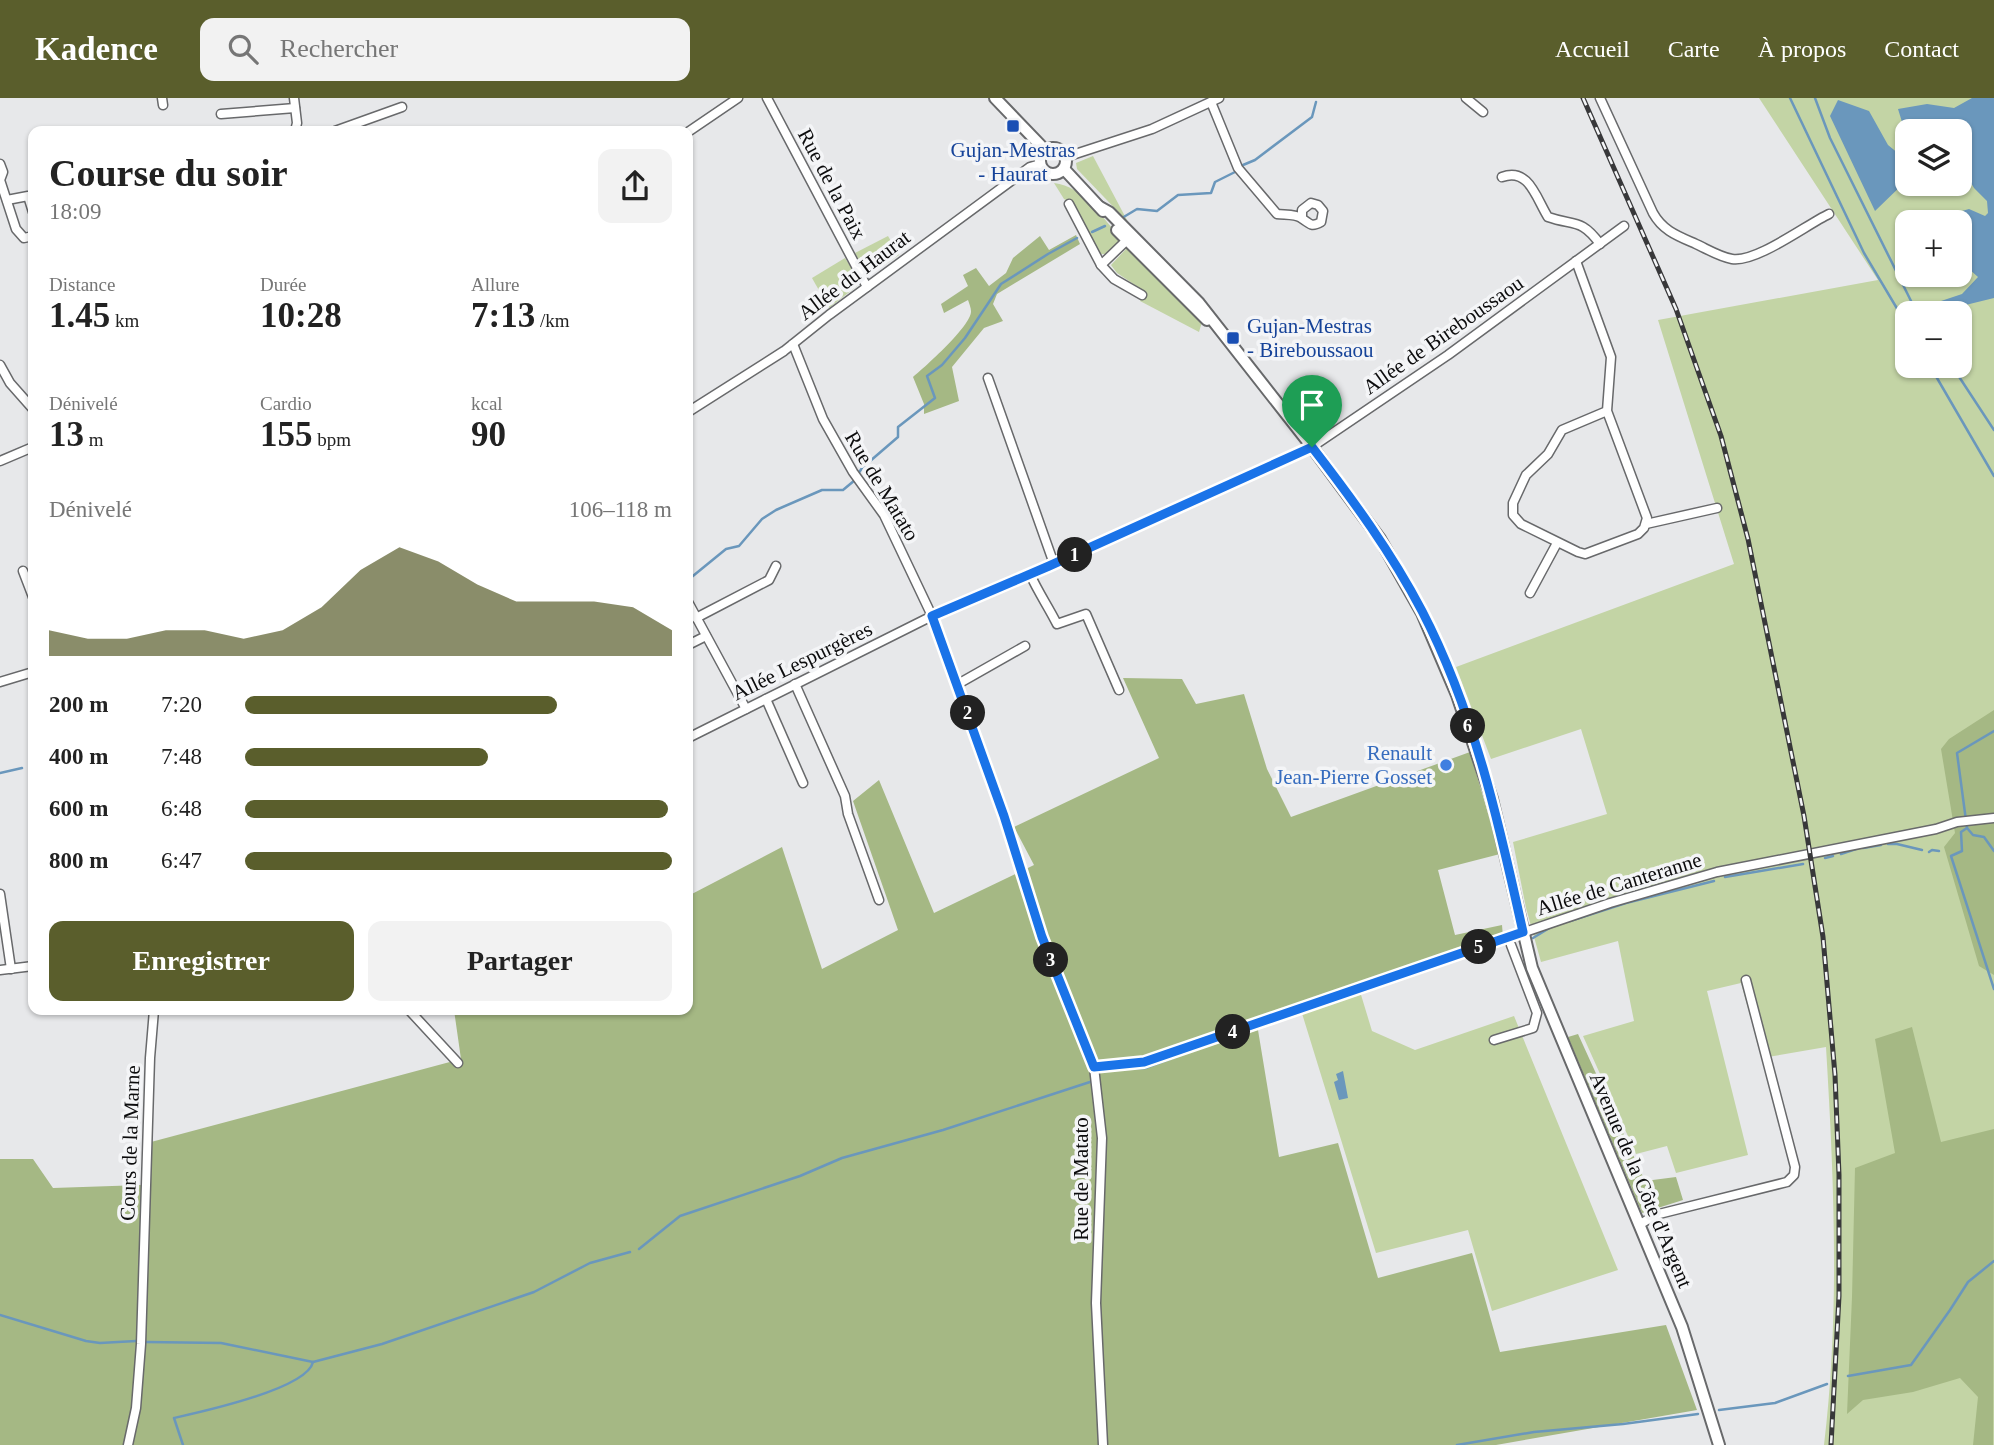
<!DOCTYPE html>
<html lang="fr">
<head>
<meta charset="utf-8">
<style>
	:root { --surface:#fff; --page:#f2f2f2; --text:#222; --muted:#767676; --accent:#5a5e2c }
	body { margin:0; font-family:Georgia,serif; background:var(--page); color:var(--text); height:100vh; display:flex; flex-direction:column; font-size:26px; white-space:nowrap }
	* { box-sizing:border-box; margin:0 }
	p { font-size:23px; color:var(--muted) }
	.icon { flex:none; width:38px; height:38px; fill:none; stroke:currentColor; stroke-width:2; stroke-linecap:round; stroke-linejoin:round }
	.map { position:relative; flex:1; overflow:hidden }
	.drawer { position:absolute; left:28px; top:28px; width:665px; height:889px; display:flex; flex-direction:column; background:var(--surface); border-radius:14px; box-shadow:0 2px 5px #0004 }
	.drawer>* { flex:none }
	.tools { position:absolute; left:1895px; top:21px; display:grid; gap:14px }
	.tools a { display:grid; place-items:center; width:77px; height:77px; border-radius:14px; background:var(--surface); box-shadow:0 2px 5px #0004; font-size:35px }
	.pin { position:absolute; display:grid; place-items:center; width:60px; height:60px; color:#fff; margin:-72px -30px; border-radius:50% 50% 50% 0; rotate:-45deg; box-shadow:0 0 7px #0007 }
	.pin .icon { rotate:45deg }
	.km { position:absolute; width:35px; height:35px; margin:-18px; border-radius:50%; background:#222; color:#fff; font-size:19px; line-height:35px; text-align:center }
	.round { display:grid; place-items:center; flex:none; width:74px; height:74px; border-radius:14px; background:var(--page) }
	.summary { display:flex; align-items:center; justify-content:space-between; height:119px; padding:0 21px }
	h1 { font-size:38px; font-weight:600; line-height:52px }
	.figures { display:grid; grid-template-columns:repeat(3,1fr); gap:10px; height:119px; padding:7px 21px }
	.figures div { display:grid; align-content:center }
	.figures b { font-size:35px; font-weight:600 }
	.figures small { font-size:19px; font-weight:400 }
	.figures p { font-size:19px }
	.chart { height:196px; padding:14px 21px }
	.chart p { display:flex; justify-content:space-between }
	.chart svg { width:100%; height:126px; margin-top:7px; fill:var(--accent); opacity:.7 }
	.action { display:flex; gap:14px; margin-top:auto; padding:14px 21px }
	.action a { flex:1; height:80px; border-radius:14px; background:var(--accent); color:#fff; font-size:28px; font-weight:600; line-height:80px; text-align:center }
	.action a+a { background:var(--page); color:var(--text) }
	ul { padding:0 21px; list-style:none; font-size:23px }
	li { display:grid; grid-template-columns:112px 84px 1fr; align-items:center; height:52px }
	li i { height:18px; border-radius:9px; background:var(--accent) }
	header { display:flex; align-items:center; gap:42px; box-sizing:border-box; height:98px; padding:0 35px; background:var(--accent); color:#fff }
	header strong { font-size:33px }
	nav { display:flex; gap:38px; margin-inline-start:auto; font-size:24px }
	.search { width:490px; height:63px; background:var(--page); display:flex; align-items:center; gap:18px; box-sizing:border-box; padding:0 24px; border-radius:14px; color:var(--muted); font-size:26px }
	.map>svg:first-child { display:block }
</style>
</head>
<body>
<header>
<strong>Kadence</strong>
<div class="search"><svg class="icon" aria-label="search" viewBox="0 0 24 24"><circle cx="10" cy="10" r="6"/><path d="M15 15l6 6"/></svg>Rechercher</div>
<nav><a>Accueil</a><a>Carte</a><a>À propos</a><a>Contact</a></nav>
</header>
<div class="map">
<svg width="1994" height="1347" viewBox="0 0 1994 1347">
	<rect width="100%" height="100%" fill="#e7e8ea"/>
	<!-- green -->
	<g fill="#c3d4a5" fill-rule="evenodd">
		<path d="M1759,0h235v1347h-170c16,-132 10,-265 2,-398l-64,11 -21,-75 -34,8 41,164 -72,18 -9,-27 -31,8 -53,-118 51,-15 -16,-80 -77,21 -15,-54 -13,-66 94,-28 -26,-85 -90,30 -35,-92 278,-103 -76,-244 220,-40zM1908,33h52v53h-52zM1908,124h52v53h-52zM1908,215h52v53h-52z"/>
		<path d="M1093,58l35,66 -51,-53 -1,-6z"/>
		<path d="M1054,85c30,4 46,32 65,53v5l-14,13h-4l-4,-4 -24,-47 -9,-4z"/>
		<path d="M888,138l11,19 -28,19 -6,-3 -10,-18z"/>
		<path d="M1126,151h6l70,73 -3,10 -59,-31 4,-10 -27,-18 -6,-8z"/>
		<path d="M845,160l13,20 -1,8 -28,22 -17,-30z"/>
		<path d="M1355,877l17,56 43,19 99,-34 104,254 -126,41 -24,-81 -92,23 -80,-259z"/>
	</g>
	<!-- forest -->
	<g fill="#a5b884">
		<path d="M1076,137l4,9 -83,50 -4,10 10,17 -19,7 -32,39 7,34 -35,13v-10l-11,-27c12,-10 59,-52 58,-66 0,-3 -2,-8 -3,-11l-24,13 -3,-9 27,-18 -5,-11 13,-7 13,18 17,-13 7,-15 27,-22 9,14z"/>
		<path d="M1123,580l59,1 14,25 48,-10 23,75 24,48 179,-65 30,102 -62,16 17,65 47,-10 1,12 -246,87 22,133 59,-14 40,135 94,-25 28,99 166,-27 31,85 -201,35h-1496v-286h33l20,29 89,-3 9,-43 310,-83 -7,-49h234v-114l94,-49 40,122 76,-39 -45,-129 26,-21 55,133 100,-48 -20,-38 145,-69z"/>
		<path d="M1994,612v265l-15,-9 -35,-119 11,-14 -14,-84 8,-10z"/>
		<path d="M1912,929l29,115 53,-13 -1,316h-20l5,-48 -18,-19 -47,14 -50,8 -16,14 5,-117 3,-129 40,-15 -20,-114z"/>
		<path d="M1578,936l67,147 31,-4 7,23 -41,13 -74,-176z"/>
	</g>
	<!-- water -->
	<g fill="#6a97bc">
		<path d="M1972,0h22v200l-61,15 -4,-8 33,-11 16,-17 -18,-16v-39h-7l9,-11 7,-2 16,7 3,-3 -1,-12 -13,-13 -7,-12 3,-14 -10,-2v-29h-52l-1,7 -9,-29 29,-5 27,4z"/>
		<path d="M1838,2l31,11 19,34 11,9 8,-11v37l-32,31 -45,-95z"/>
		<path d="M1343,973l5,27 -9,2 -5,-18 4,-2 -2,-6z"/>
	</g>
	<g fill="none" stroke-linecap="round" stroke-linejoin="round">
		<!-- stream -->
		<g stroke="#6a97bc" stroke-width="2.5">
			<path d="M1790,0l74,155 44,74"/>
			<path d="M1815,0l15,40 87,175"/>
			<path d="M1243,67l12,-5 57,-43 4,-15"/>
			<path d="M1122,120l15,-9 20,2 21,-16 33,-2 4,-11 20,-10"/>
			<path d="M1092,134l13,-6"/>
			<path d="M1930,268l64,110"/>
			<path d="M1952,268l42,64"/>
			<path d="M858,376l4,-6 36,-31v-10l37,-29 -8,-22 15,-11 23,-27 36,-54 47,-30 29,-16"/>
			<path d="M688,482l38,-31 13,-3 23,-27 14,-9 46,-20h21l12,-10"/>
			<path d="M1994,633l-37,22 10,75 6,7 11,2 10,14"/>
			<path d="M32,670h1"/>
			<path d="M0,675l22,-5"/>
			<path d="M1967,730l-6,4 1,19 -11,5 43,133"/>
			<path d="M1888,746h9l25,6"/>
			<path d="M1863,750l18,-3"/>
			<path d="M1929,754l3,-2 7,1"/>
			<path d="M1841,756l15,-5"/>
			<path d="M1825,760l8,-2"/>
			<path d="M1725,779l78,-13"/>
			<path d="M1570,823l56,-18 88,-22"/>
			<path d="M1533,840l18,-11"/>
			<path d="M1313,910l137,-46"/>
			<path d="M1103,972l42,-2 93,-34"/>
			<path d="M639,1151l41,-33 120,-40 42,-18 101,-28 150,-49"/>
			<path d="M0,1217l86,26 14,2 36,-2"/>
			<path d="M146,1244l75,1 92,19 69,-18 152,-52 56,-29 40,-11"/>
			<path d="M1848,1278l63,-11 39,-55 18,-28 26,-21"/>
			<path d="M1719,1312l56,-7 52,-19"/>
			<path d="M183,1347l-9,-27c27,-6 133,-29 139,-56"/>
			<path d="M1457,1347l77,-13 89,-8 75,-10"/>
		</g>
		<defs>
			<g id="minor">
				<path d="M162,0l1,7"/>
				<path d="M294,0l3,25 -2,8"/>
				<path d="M767,0l100,189"/>
				<path d="M1466,0l17,14"/>
				<path d="M1600,0l53,115c10,18 25,23 43,31 11,5 24,13 36,15 24,4 74,-34 97,-45"/>
				<path d="M1211,4l27,66 39,46c7,1 19,0 24,4 9,5 9,10 20,4l2,-11 -5,-6 -7,-2 -9,7v8"/>
				<path d="M221,16l74,-6"/>
				<path d="M335,33l67,-24"/>
				<path d="M688,34l50,-34"/>
				<path d="M1066,59l86,-28 67,-31"/>
				<path d="M0,66l3,8 -3,8 16,49 8,9 9,-2"/>
				<path d="M1502,79c27,-10 34,21 46,40 26,9 33,1 52,27"/>
				<path d="M7,102l21,-4 5,16"/>
				<path d="M1069,106l32,61 13,14 28,16"/>
				<path d="M1576,163l35,96 -4,54 40,107 -3,10 -6,6 -53,20 -7,-2 -57,-28 -8,-9v-12l13,-28 22,-21 14,-24 45,-19"/>
				<path d="M1101,167l26,-25"/>
				<path d="M793,246l30,75 30,53 31,43 48,101 72,200 38,121 52,130 8,71 -6,165 7,142"/>
				<path d="M0,267l10,18 23,26"/>
				<path d="M988,280l66,186"/>
				<path d="M688,314l96,-61 45,-36 201,-148 10,-3"/>
				<path d="M0,363l33,-14"/>
				<path d="M1646,426l71,-16"/>
				<path d="M23,473l10,26"/>
				<path d="M1030,476c8,18 18,32 27,50l29,-10 33,76"/>
				<path d="M1530,495l27,-50"/>
				<path d="M688,504l58,107"/>
				<path d="M696,520l73,-38 7,-14"/>
				<path d="M688,547l18,-9"/>
				<path d="M0,584l33,-10"/>
				<path d="M795,586l50,112 3,18 31,86"/>
				<path d="M958,586l67,-38"/>
				<path d="M766,601l37,84"/>
				<path d="M688,640l244,-122 117,-50 263,-119 136,-92 176,-129"/>
				<path d="M0,796l11,75"/>
				<path d="M0,872l33,-4"/>
				<path d="M409,912l49,53"/>
				<path d="M1494,942l39,-12 4,-15 -26,-68"/>
				<path d="M1094,969l50,-5 466,-159 107,-31 219,-43 21,-7 37,-4"/>
				<path d="M1639,1127l16,-10 132,-33 7,-7 1,-8 -49,-187"/>
				<path d="M128,1347l8,-37 5,-64 9,-286 4,-48"/>
			</g>
			<g id="secondary">
				<path d="M995,0l50,52"/>
				<circle cx="1053" cy="63" r="13"/>
				<path d="M1064,71l39,42"/>
				<path d="M1100,109l9,5 90,91 113,144 68,92 42,74 35,82 35,104 40,169 150,359 37,118"/>
				<path d="M1117,132l90,90"/>
			</g>
		</defs>
		<!-- minor casing -->
		<use href="#minor" stroke="#68696b" stroke-width="11"/>
		<!-- secondary casing -->
		<use href="#secondary" stroke="#68696b" stroke-width="14"/>
		<!-- minor -->
		<use href="#minor" stroke="#fff" stroke-width="8"/>
		<!-- secondary -->
		<use href="#secondary" stroke="#fff" stroke-width="10"/>
		<defs>
			<path id="rail" d="M1583,0l93,211 45,127 27,103 56,277 19,121 12,138 4,100v121l-8,149"/>
		</defs>
		<!-- rail casing -->
		<use href="#rail" stroke="#38383a" stroke-width="5"/>
		<!-- rail -->
		<use href="#rail" stroke="#f4f5f7" stroke-width="2.5" stroke-dasharray="8" stroke-linecap="butt"/>
	</g>
	<g fill="none" stroke-linecap="round" stroke-linejoin="round">
		<defs>
			<path id="route" d="M1312,349c41,53 79,105 110,164 52,100 77,212 101,321l-379,130 -50,5 -52,-130 -38,-121 -72,-200 117,-50z"/>
		</defs>
		<!-- route casing -->
		<use href="#route" stroke="#fff" stroke-width="14"/>
		<!-- route -->
		<use href="#route" stroke="#1a73e8" stroke-width="9"/>
	</g>
	<!-- markers -->
	<g fill="#1a4fb4" stroke="#f4f5f7" stroke-width="2.5">
		<rect x="1006" y="21" width="14" height="14" rx="3.5"/>
		<rect x="1226" y="233" width="14" height="14" rx="3.5"/>
	</g>
	<circle fill="#3f7fe0" stroke="#f4f5f7" stroke-width="2.5" cx="1446" cy="667" r="7"/>
	<g text-anchor="middle" stroke-width="7" stroke-linejoin="round" paint-order="stroke">
		<!-- transit labels -->
		<g font-size="21" fill="#164399" stroke="#f4f5f7">
			<text x="1013" y="59">Gujan-Mestras<tspan x="1013" dy="24">- Haurat</tspan></text>
			<text x="1247" y="235" text-anchor="start">Gujan-Mestras<tspan x="1247" dy="24">- Bireboussaou</tspan></text>
		</g>
		<!-- street labels -->
		<g font-size="21" fill="#0c0c0d" stroke="#f4f5f7">
			<text transform="translate(832 86) rotate(62)" y="7">Rue de la Paix</text>
			<text transform="translate(854 177) rotate(-37)" y="7">Allée du Haurat</text>
			<text transform="translate(1443 237) rotate(-35)" y="7">Allée de Bireboussaou</text>
			<text transform="translate(882 388) rotate(59)" y="7">Rue de Matato</text>
			<text transform="translate(802 563) rotate(-26)" y="7">Allée Lespurgères</text>
			<text transform="translate(1619 786) rotate(-17)" y="7">Allée de Canteranne</text>
			<text transform="translate(130 1045) rotate(-88)" y="7">Cours de la Marne</text>
			<text transform="translate(1081 1081) rotate(-90)" y="7">Rue de Matato</text>
			<text transform="translate(1641 1082) rotate(67)" y="7">Avenue de la Côte d'Argent</text>
		</g>
		<!-- shop labels -->
		<g font-size="21" fill="#366cbe" stroke="#f4f5f7" text-anchor="end">
			<text x="1432" y="662">Renault<tspan x="1432" dy="24">Jean-Pierre Gosset</tspan></text>
		</g>
	</g>
</svg>
<div class="tools">
<a><svg class="icon" aria-label="layers" viewBox="0 0 24 24"><path d="M12 4l9 5-9 5-9-5zM3 14l9 5 9-5"/></svg></a>
<a>+</a>
<a>−</a>
</div>
<div class="pin" style="left:1312px;top:349px;background:#1e9e55"><svg class="icon" aria-label="arrive" viewBox="0 0 24 24"><path d="M6 21V4h12l-3 4 3 4H6"/></svg></div>
<b class="km" style="left:1075px;top:457px">1</b>
<b class="km" style="left:968px;top:615px">2</b>
<b class="km" style="left:1051px;top:862px">3</b>
<b class="km" style="left:1233px;top:934px">4</b>
<b class="km" style="left:1479px;top:849px">5</b>
<b class="km" style="left:1468px;top:628px">6</b>
<section class="drawer">
<div class="summary"><div><h1>Course du soir</h1><p>18:09</p></div><a class="round"><svg class="icon" aria-label="share" viewBox="0 0 24 24"><path d="M12 15V3M7 8l5-5 5 5M5 13v7h14v-7"/></svg></a></div>
<div class="figures">
<div><p>Distance</p><b>1.45<small> km</small></b></div>
<div><p>Durée</p><b>10:28</b></div>
<div><p>Allure</p><b>7:13<small> /km</small></b></div>
</div>
<div class="figures">
<div><p>Dénivelé</p><b>13<small> m</small></b></div>
<div><p>Cardio</p><b>155<small> bpm</small></b></div>
<div><p>kcal</p><b>90</b></div>
</div>
<div class="chart"><p><span>Dénivelé</span>106–118 m</p>
<svg viewBox="0 0 160 44" preserveAspectRatio="none"><path d="M0 44V35L10 38L20 38L30 35L40 35L50 38L60 35L70 27L80 14L90 6L100 11L110 19L120 25L130 25L140 25L150 27L160 35V44z"/></svg>
</div>
<ul>
<li><b>200 m</b>7:20<i style="width:73%"></i></li>
<li><b>400 m</b>7:48<i style="width:57%"></i></li>
<li><b>600 m</b>6:48<i style="width:99%"></i></li>
<li><b>800 m</b>6:47<i style="width:100%"></i></li>
</ul>
<div class="action"><a>Enregistrer</a><a>Partager</a></div>
</section>
</div>
</body>
</html>
